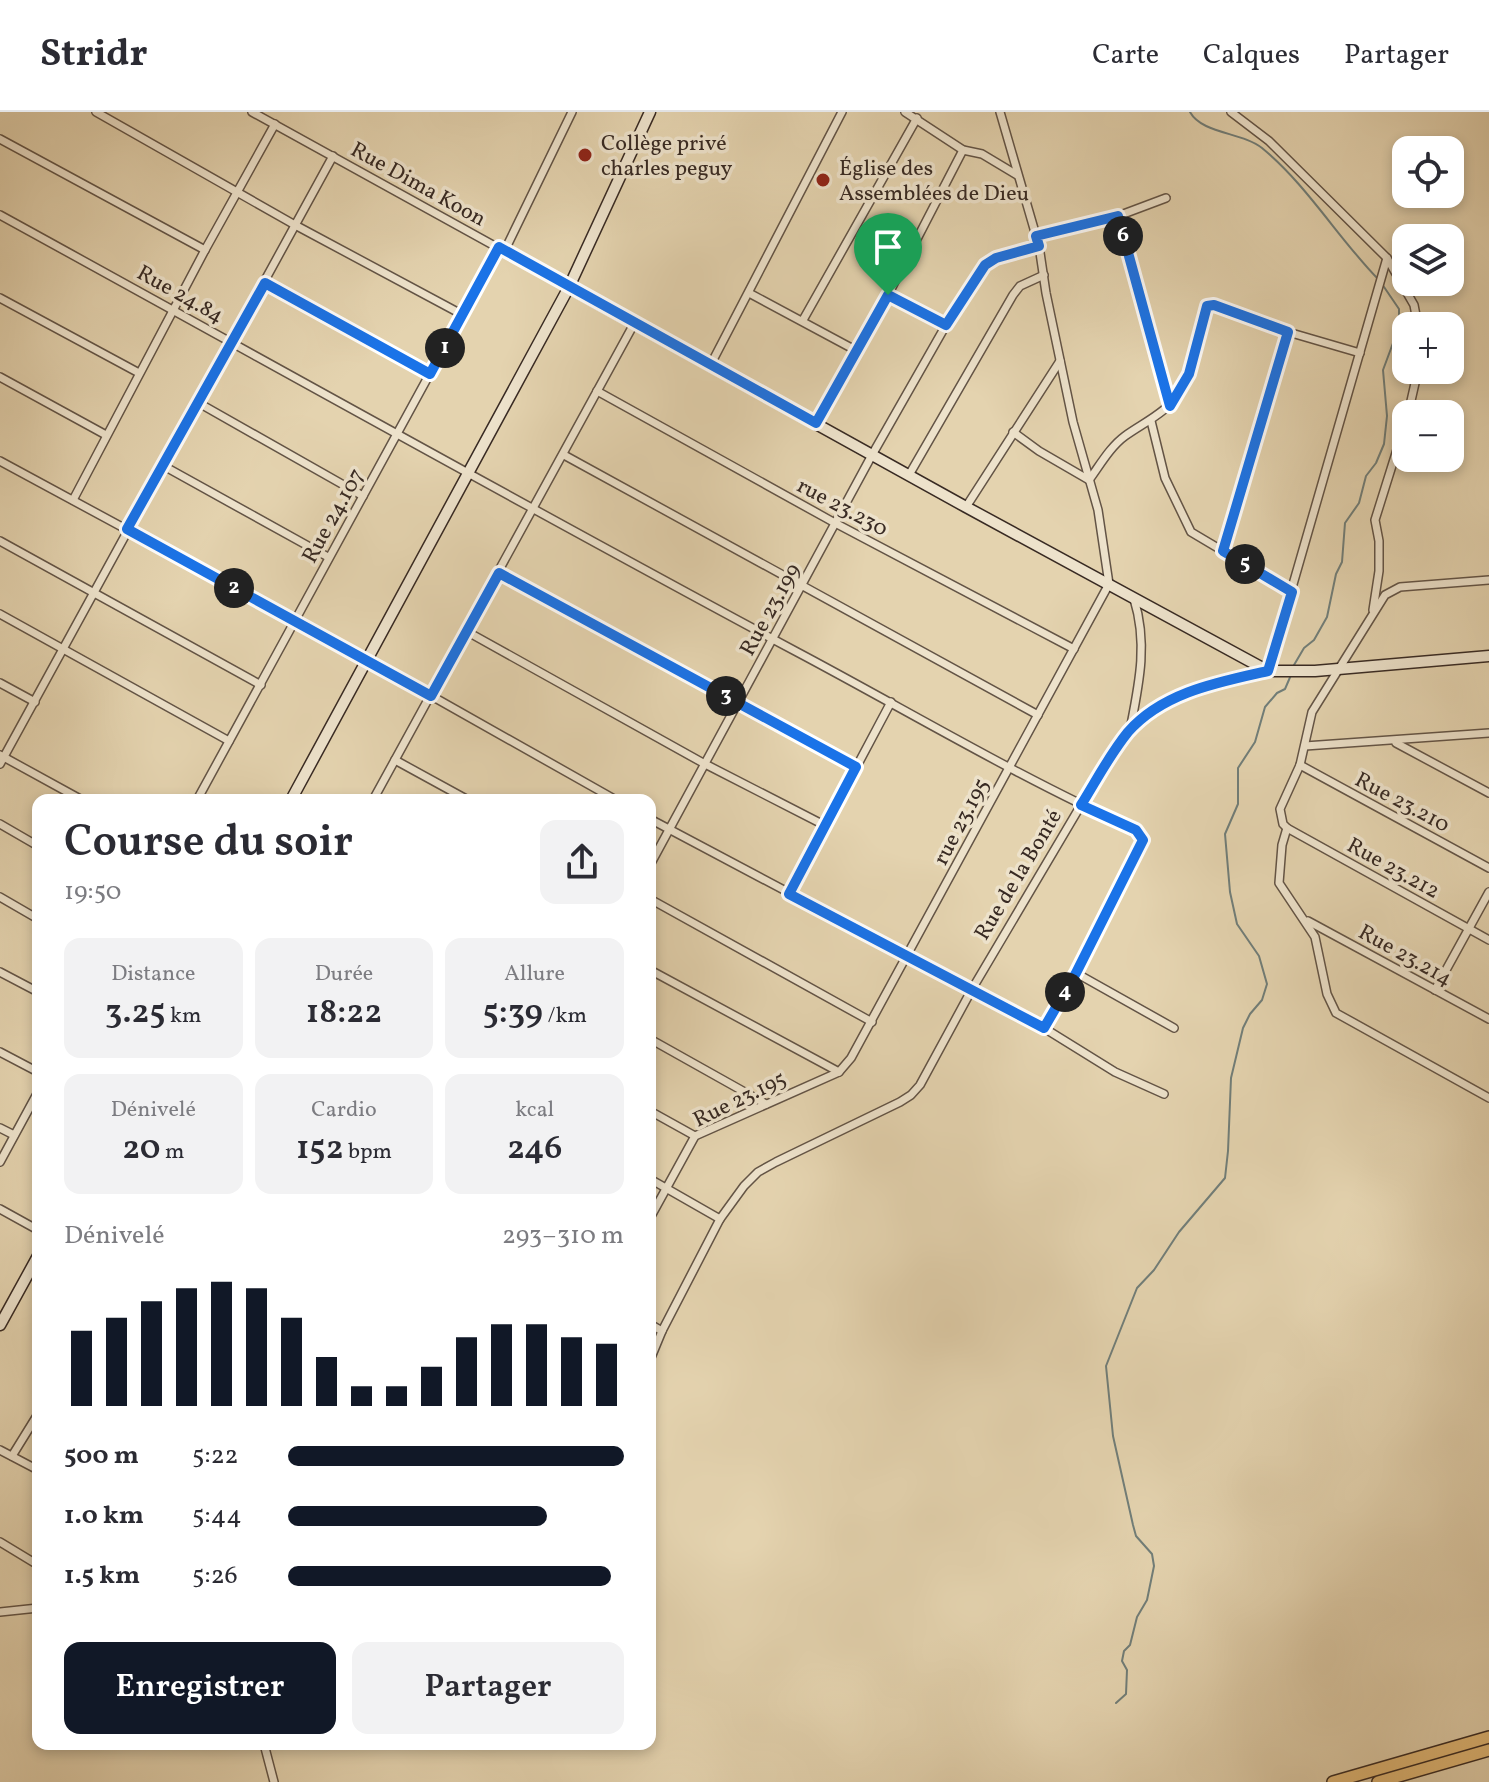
<!DOCTYPE html>
<html lang="fr">
<head>
<meta charset="utf-8">
<style>
	:root { --surface:#fff; --page:#f2f2f3; --text:#2b2b33; --muted:#7c7c81; --line:#e1e1e2; --accent:#111827 }
	body { margin:0; font-family:Vollkorn,serif; background:var(--page); color:var(--text); height:100vh; display:flex; flex-direction:column; font-size:30px; white-space:nowrap }
	* { box-sizing:border-box; margin:0 }
	p { font-size:26px; color:var(--muted) }
	.icon { flex:none; width:44px; height:44px; fill:none; stroke:currentColor; stroke-width:2; stroke-linecap:round; stroke-linejoin:round }
	.map { position:relative; flex:1; overflow:hidden }
	.panel { position:absolute; left:32px; top:682px; width:624px; height:956px; display:flex; flex-direction:column; background:var(--surface); border-radius:16px; box-shadow:0 4px 12px #0003 }
	.panel>* { flex:none }
	.tools { position:absolute; left:1392px; top:24px; display:grid; gap:16px }
	.tools a { display:grid; place-items:center; width:72px; height:72px; border-radius:16px; background:var(--surface); box-shadow:0 4px 12px #0003; font-size:40px }
	.pin { position:absolute; display:grid; place-items:center; width:68px; height:68px; color:#fff; margin:-82px -34px; border-radius:50% 50% 50% 0; rotate:-45deg; box-shadow:0 0 8px #0007 }
	.pin .icon { rotate:45deg }
	.km { position:absolute; width:40px; height:40px; margin:-20px; border-radius:50%; background:#222; color:#fff; font-size:22px; line-height:40px; text-align:center }
	.round { display:grid; place-items:center; flex:none; width:84px; height:84px; border-radius:16px; background:var(--page) }
	.summary { display:flex; align-items:center; justify-content:space-between; height:136px; padding:0 32px }
	h1 { font-size:44px; font-weight:600; line-height:60px }
	.metrics { display:grid; grid-template-columns:repeat(3,1fr); gap:12px; height:136px; padding:8px 32px }
	.metrics div { display:grid; align-content:center; border-radius:16px; background:var(--page); text-align:center }
	.metrics b { font-size:34px; font-weight:600 }
	.metrics small { font-size:22px; font-weight:400 }
	.metrics p { font-size:22px }
	.chart { height:224px; padding:16px 32px }
	.chart p { display:flex; justify-content:space-between }
	.chart svg { width:100%; height:144px; margin-top:8px; stroke:var(--accent); stroke-width:6 }
	.action { display:flex; gap:16px; margin-top:auto; padding:16px 32px }
	.action a { flex:1; height:92px; border-radius:16px; background:var(--accent); color:#fff; font-size:32px; font-weight:600; line-height:92px; text-align:center }
	.action a+a { background:var(--page); color:var(--text) }
	ul { padding:0 32px; list-style:none; font-size:26px }
	li { display:grid; grid-template-columns:128px 96px 1fr; align-items:center; height:60px }
	li i { height:20px; border-radius:10px; background:var(--accent) }
	header { display:flex; align-items:center; gap:48px; box-sizing:border-box; height:112px; padding:0 40px; background:var(--surface); border-bottom:2px solid var(--line) }
	header strong { font-size:38px }
	nav { display:flex; gap:44px; margin-inline-start:auto; font-size:28px }
	.map>svg:first-child { display:block }
</style>
</head>
<body>
<header>
<strong>Stridr</strong>
<nav><a>Carte</a><a>Calques</a><a>Partager</a></nav>
</header>
<div class="map">
<svg width="1489" height="1670" viewBox="0 0 1489 1670">
	<rect width="100%" height="100%" fill="#e4d3af"/>
	<filter id="stains"><feTurbulence type="fractalNoise" baseFrequency=".0025" numOctaves="4"/><feColorMatrix values="0 0 0 0 .2 0 0 0 0 .09 0 0 0 0 .02 0 0 0 .5 -.17"/></filter>
	<radialGradient id="worn" r=".72"><stop offset=".6" stop-color="#630" stop-opacity="0"/><stop offset="1" stop-color="#630" stop-opacity=".3"/></radialGradient>
	<g fill="none" stroke-linecap="round" stroke-linejoin="round">
		<!-- stream -->
		<g stroke="#717e79" stroke-width="2">
			<path d="M1190,0c12,22 52,20 72,36 45,37 76,90 116,131"/>
			<path d="M1294,553l10,-17 10,-8 13,-23 9,-43 6,-12 3,-39 14,-20 7,-27 10,-13 8,-19 3,-28 -4,-46 16,-43v-18l-17,-25"/>
			<path d="M1116,1591l10,-9 1,-24 -5,-9 2,-10 6,-6 7,-28 10,-17 7,-34 -2,-12 -16,-18 -3,-11 -20,-89 -7,-70 31,-78 17,-18 25,-38 46,-54 3,-27 3,-73 12,-50 7,-14 12,-14 5,-16 -8,-28 -22,-32 -7,-32 -5,-58 13,-30v-36l17,-26 10,-35 12,-14 8,-4 6,-14"/>
		</g>
		<defs>
			<g id="street">
				<path d="M96,0l199,113 168,90"/>
				<path d="M252,0l317,175"/>
				<path d="M905,0l58,38 19,4 35,21"/>
				<path d="M1231,0l38,29 118,117 27,47 4,21"/>
				<path d="M0,27l205,111"/>
				<path d="M0,103c266,146 530,294 797,437 113,60 223,126 339,178l7,10 -3,8 -64,125 -32,55"/>
				<path d="M1118,104l48,-18"/>
				<path d="M1036,124l82,-20 52,190"/>
				<path d="M505,138l67,-138"/>
				<path d="M265,171l165,91"/>
				<path d="M749,181l108,58"/>
				<path d="M888,183l58,30"/>
				<path d="M0,186l139,75"/>
				<path d="M803,208l114,-202"/>
				<path d="M1288,220l72,21"/>
				<path d="M711,252l131,-252"/>
				<path d="M0,265l106,58"/>
				<path d="M597,279l238,132 239,126"/>
				<path d="M197,290l166,94"/>
				<path d="M1408,302l10,-44"/>
				<path d="M1151,309l14,57 26,54 101,60"/>
				<path d="M816,311l72,-128 75,-145"/>
				<path d="M1013,320l26,19 50,29c11,-15 21,-33 36,-44 21,-15 42,-23 57,-47 15,-24 12,-57 25,-83l7,-1 74,27 -65,219"/>
				<path d="M564,343l474,260"/>
				<path d="M0,349l368,199 248,140"/>
				<path d="M162,353l166,92"/>
				<path d="M909,363l104,-180 7,-9 24,-11"/>
				<path d="M73,388l132,-250 70,-126"/>
				<path d="M966,395l94,-146"/>
				<path d="M0,429l261,144"/>
				<path d="M499,461l357,194"/>
				<path d="M1489,468l-89,7 -15,8 -73,117 -12,53 -20,44 3,15 4,4 202,112"/>
				<path d="M1373,498l6,-39v-30l-4,-21 31,-99"/>
				<path d="M0,502l229,127"/>
				<path d="M466,519l239,133 119,61"/>
				<path d="M0,571l35,19"/>
				<path d="M1130,618c9,-46 18,-86 4,-131"/>
				<path d="M1396,631l93,50"/>
				<path d="M1305,634l184,-13"/>
				<path d="M0,643l82,45"/>
				<path d="M395,648l73,40"/>
				<path d="M0,652l333,-608"/>
				<path d="M1300,653l189,103"/>
				<path d="M197,688l302,-553"/>
				<path d="M373,688l262,-478"/>
				<path d="M650,707l394,209 71,44 49,22"/>
				<path d="M0,712l38,22"/>
				<path d="M1287,716l-5,17 -3,38 36,54 12,57 9,19 153,85"/>
				<path d="M650,753l222,-410 74,-130 39,-60 11,-7 43,-12"/>
				<path d="M789,782l102,-192"/>
				<path d="M0,785l38,22"/>
				<path d="M650,787l222,123"/>
				<path d="M1308,809l181,98"/>
				<path d="M650,858l189,102"/>
				<path d="M0,860l38,20"/>
				<path d="M1076,861l98,55"/>
				<path d="M1435,878l54,-98"/>
				<path d="M650,927l116,65"/>
				<path d="M0,940l38,20"/>
				<path d="M650,999l45,25"/>
				<path d="M0,1016l14,7"/>
				<path d="M0,1050l38,-70"/>
				<path d="M650,1067l70,40"/>
				<path d="M0,1097l38,21"/>
				<path d="M650,1106l45,-82 144,-64 12,-14 258,-474 -11,-74 -25,-88 -27,-129 -7,-47 -39,-134"/>
				<path d="M650,1212l12,7"/>
				<path d="M650,1248l12,-29 58,-112 24,-33 14,-14 18,-10 124,-60 11,-7 9,-10 51,-94 110,-186 49,-75 41,-30 20,-9 77,-20 119,-413"/>
				<path d="M0,1338l38,20"/>
				<path d="M12,1344l26,-42"/>
				<path d="M0,1430l38,23"/>
				<path d="M0,1500l38,-4"/>
				<path d="M264,1632l10,38"/>
			</g>
			<g id="secondary">
				<path d="M569,175l397,220 302,164h47l174,-15"/>
				<path d="M291,688l278,-513 81,-175"/>
				<path d="M0,1213l38,-69"/>
			</g>
			<g id="primary">
				<path d="M1333,1670l156,-45"/>
				<path d="M1378,1670l111,-32"/>
			</g>
		</defs>
		<!-- street casing -->
		<use href="#street" stroke="#635446" stroke-width="10"/>
		<!-- secondary casing -->
		<use href="#secondary" stroke="#382a23" stroke-width="13"/>
		<!-- primary casing -->
		<use href="#primary" stroke="#382a23" stroke-width="14"/>
		<!-- street -->
		<use href="#street" stroke="#ede2cb" stroke-width="7"/>
		<!-- secondary -->
		<use href="#secondary" stroke="#ede2cb" stroke-width="10"/>
		<!-- primary -->
		<use href="#primary" stroke="#e2ba78" stroke-width="11"/>
	</g>
	<g fill="none" stroke-linecap="round" stroke-linejoin="round">
		<defs>
			<path id="route" d="M1118,104l52,190 19,-32 18,-68 7,-1 74,27 -65,219 69,41 -24,79c-49,11 -105,21 -140,61 -18,22 -32,49 -47,73l55,25 7,10 -67,133 -32,55 -255,-134 67,-127 -357,-194 -68,123 -304,-167 138,-246 165,91 69,-127 317,176 72,-128 58,30 39,-60 11,-7 43,-12 -3,-10z"/>
		</defs>
		<!-- route casing -->
		<use href="#route" stroke="#fff" stroke-width="16"/>
		<!-- route -->
		<use href="#route" stroke="#1a73e8" stroke-width="10"/>
	</g>
	<!-- markers -->
	<g fill="#8f2418" stroke="#ede2cb" stroke-width="3">
		<circle cx="585" cy="43" r="8"/>
		<circle cx="823" cy="68" r="8"/>
	</g>
	<g text-anchor="middle" stroke-width="7" stroke-linejoin="round" paint-order="stroke">
		<!-- poi labels -->
		<g font-size="22" fill="#382a23" stroke="#ede2cb" text-anchor="start">
			<text x="601" y="38">Collège privé<tspan x="601" dy="25">charles peguy</tspan></text>
			<text x="839" y="63">Église des<tspan x="839" dy="25">Assemblées de Dieu</tspan></text>
		</g>
		<!-- street labels -->
		<g font-size="22" fill="#382a23" stroke="#ede2cb">
			<text transform="translate(419 71) rotate(29)" y="8">Rue Dima Koon</text>
			<text transform="translate(181 181) rotate(29)" y="8">Rue 24.84</text>
			<text transform="translate(843 394) rotate(28)" y="8">rue 23.230</text>
			<text transform="translate(332 403) rotate(-61)" y="8">Rue 24.107</text>
			<text transform="translate(769 497) rotate(-61)" y="8">Rue 23.199</text>
			<text transform="translate(1403 689) rotate(28)" y="8">Rue 23.210</text>
			<text transform="translate(960 709) rotate(-62)" y="8">rue 23.195</text>
			<text transform="translate(1394 755) rotate(29)" y="8">Rue 23.212</text>
			<text transform="translate(1017 762) rotate(-59)" y="8">Rue de la Bonté</text>
			<text transform="translate(1406 842) rotate(29)" y="8">Rue 23.214</text>
			<text transform="translate(739 986) rotate(-26)" y="8">Rue 23.195</text>
		</g>
	</g>
	<rect width="100%" height="100%" filter="url(#stains)"/>
	<rect width="100%" height="100%" fill="url(#worn)"/>
</svg>
<div class="tools">
<a><svg class="icon" aria-label="locate" viewBox="0 0 24 24"><circle cx="12" cy="12" r="6"/><path d="M12 2v4M12 18v4M2 12h4M18 12h4"/></svg></a>
<a><svg class="icon" aria-label="layers" viewBox="0 0 24 24"><path d="M12 4l9 5-9 5-9-5zM3 14l9 5 9-5"/></svg></a>
<a>+</a>
<a>−</a>
</div>
<div class="pin" style="left:888px;top:183px;background:#1e9e55"><svg class="icon" aria-label="arrive" viewBox="0 0 24 24"><path d="M6 21V4h12l-3 4 3 4H6"/></svg></div>
<b class="km" style="left:445px;top:236px">1</b>
<b class="km" style="left:234px;top:476px">2</b>
<b class="km" style="left:726px;top:584px">3</b>
<b class="km" style="left:1065px;top:880px">4</b>
<b class="km" style="left:1245px;top:452px">5</b>
<b class="km" style="left:1123px;top:124px">6</b>
<section class="panel">
<div class="summary"><div><h1>Course du soir</h1><p>19:50</p></div><a class="round"><svg class="icon" aria-label="share" viewBox="0 0 24 24"><path d="M12 15V3M7 8l5-5 5 5M5 13v7h14v-7"/></svg></a></div>
<div class="metrics">
<div><p>Distance</p><b>3.25<small> km</small></b></div>
<div><p>Durée</p><b>18:22</b></div>
<div><p>Allure</p><b>5:39<small> /km</small></b></div>
</div>
<div class="metrics">
<div><p>Dénivelé</p><b>20<small> m</small></b></div>
<div><p>Cardio</p><b>152<small> bpm</small></b></div>
<div><p>kcal</p><b>246</b></div>
</div>
<div class="chart"><p><span>Dénivelé</span>293–310 m</p>
<svg viewBox="0 0 160 44" preserveAspectRatio="none"><path d="M5 44V21M15 44V17M25 44V12M35 44V8M45 44V6M55 44V8M65 44V17M75 44V29M85 44V38M95 44V38M105 44V32M115 44V23M125 44V19M135 44V19M145 44V23M155 44V25"/></svg>
</div>
<ul>
<li><b>500 m</b>5:22<i style="width:100%"></i></li>
<li><b>1.0 km</b>5:44<i style="width:77%"></i></li>
<li><b>1.5 km</b>5:26<i style="width:96%"></i></li>
</ul>
<div class="action"><a>Enregistrer</a><a>Partager</a></div>
</section>
</div>
</body>
</html>
